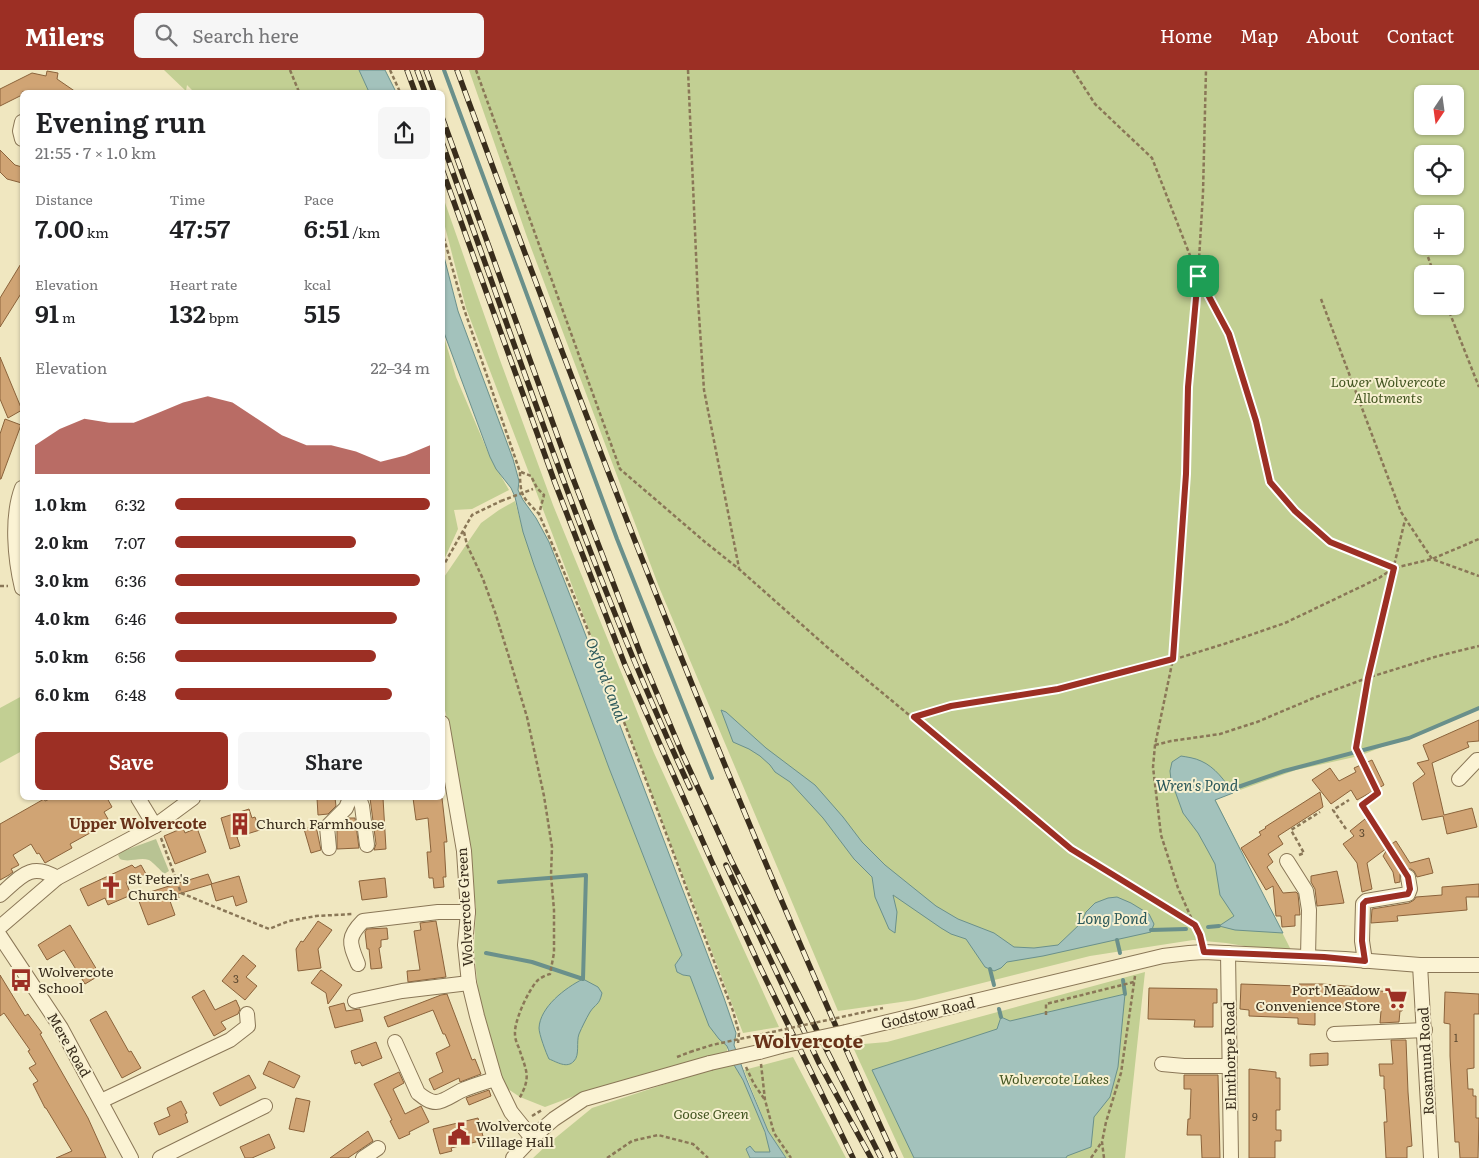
<!DOCTYPE html>
<html lang="en">
<head>
<meta charset="utf-8">
<style>
	:root { --surface:#fff; --page:#f6f6f6; --text:#202124; --muted:#757577; --accent:#9c2f24 }
	body { margin:0; font-family:Literata,serif; background:var(--page); color:var(--text); height:100vh; display:flex; flex-direction:column; font-size:19px; white-space:nowrap }
	* { box-sizing:border-box; margin:0 }
	p { font-size:16px; color:var(--muted) }
	.icon { flex:none; width:28px; height:28px; fill:none; stroke:currentColor; stroke-width:2; stroke-linecap:round; stroke-linejoin:round }
	.map { position:relative; flex:1; overflow:hidden }
	.panel { position:absolute; left:20px; top:20px; width:425px; height:710px; display:flex; flex-direction:column; background:var(--surface); border-radius:8px; box-shadow:0 1px 4px #0004 }
	.panel>* { flex:none }
	.needle { width:32px; rotate:193deg }
	.fabs { position:absolute; left:1414px; top:15px; display:grid; gap:10px }
	.fabs a { display:grid; place-items:center; width:50px; height:50px; border-radius:8px; background:var(--surface); box-shadow:0 1px 4px #0004; font-size:25px }
	.pin { position:absolute; display:grid; place-items:center; width:42px; height:42px; color:#fff; margin:-21px; border-radius:10px; box-shadow:0 2px 8px #0006 }
	.round { display:grid; place-items:center; flex:none; width:52px; height:52px; border-radius:8px; background:var(--page) }
	.summary { display:flex; align-items:center; justify-content:space-between; height:85px; padding:0 15px }
	h1 { font-size:28px; font-weight:600; line-height:38px }
	.figures { display:grid; grid-template-columns:repeat(3,1fr); gap:8px; height:85px; padding:5px 15px }
	.figures div { display:grid; align-content:center }
	.figures b { font-size:25px; font-weight:600 }
	.figures small { font-size:14px; font-weight:400 }
	.figures p { font-size:14px }
	.chart { height:140px; padding:10px 15px }
	.chart p { display:flex; justify-content:space-between }
	.chart svg { width:100%; height:90px; margin-top:5px; fill:var(--accent); opacity:.7 }
	.button { display:flex; gap:10px; margin-top:auto; padding:10px 15px }
	.button a { flex:1; height:58px; border-radius:8px; background:var(--accent); color:#fff; font-size:20px; font-weight:600; line-height:58px; text-align:center }
	.button a+a { background:var(--page); color:var(--text) }
	ul { padding:0 15px; list-style:none; font-size:16px }
	li { display:grid; grid-template-columns:80px 60px 1fr; align-items:center; height:38px }
	li i { height:12px; border-radius:6px; background:var(--accent) }
	header { display:flex; align-items:center; gap:30px; box-sizing:border-box; height:70px; padding:0 25px; background:var(--accent); color:#fff }
	header strong { font-size:24px }
	nav { display:flex; gap:28px; margin-inline-start:auto; font-size:18px }
	.search { width:350px; height:45px; background:var(--page); display:flex; align-items:center; gap:12px; box-sizing:border-box; padding:0 18px; border-radius:8px; color:var(--muted); font-size:19px }
	.map>svg:first-child { display:block }
</style>
</head>
<body>
<header>
<strong>Milers</strong>
<div class="search"><svg class="icon" aria-label="search" viewBox="0 0 24 24"><circle cx="10" cy="10" r="6"/><path d="M15 15l6 6"/></svg>Search here</div>
<nav><a>Home</a><a>Map</a><a>About</a><a>Contact</a></nav>
</header>
<div class="map">
<svg width="1479" height="1088" viewBox="0 0 1479 1088">
	<rect width="100%" height="100%" fill="#f0e7c0"/>
	<!-- green -->
	<g fill="#c2cf93" fill-rule="evenodd">
		<path d="M164,0h195l10,22h-175l-7,-7 -1,6z"/>
		<path d="M469,0h1010v639l-120,47 -63,14 -81,29 78,155 -67,-11 -33,-3 -103,16 -175,44 -77,11 -179,-424 -132,-350zM1422,24h33v32h-33zM1422,84h33v32h-33zM1422,144h33v32h-33zM1422,204h33v32h-33z"/>
		<path d="M442,124l58,166 53,145 101,248 125,274 -36,6 -277,-725 -23,-89z"/>
		<path d="M442,260l14,47 34,80 19,33 -37,19 -18,1 4,19 -15,33z"/>
		<path d="M515,431l8,30 11,34 75,203 73,187 -7,10 8,10 7,1 29,63 8,7v9l-142,37 -40,15 -25,-10 -15,-10 -25,-78 -6,-59 2,-42 -27,-180 -6,-27 -1,-121 39,-57 18,-13z"/>
		<path d="M22,626v55l-22,12v-55z"/>
		<path d="M1145,902l-20,186h-221l-52,-113 35,-3z"/>
		<path d="M793,987l53,101h-60l-18,-27 -24,-61z"/>
		<path d="M734,995c17,26 28,57 37,87h-16l-9,-3 4,9h-217l15,-14 44,-36 116,-38z"/>
	</g>
	<!-- cemetery -->
	<path fill="#b8c393" d="M156,769l13,32 -5,3c-4,-4 -10,-11 -15,-14 -10,-3 -20,3 -29,-1l-2,-4 5,-4z"/>
	<!-- water -->
	<g fill="#a3c2bc" stroke="#6a908b">
		<path d="M359,0h26l11,22h-27z"/>
		<path d="M442,179l16,62 55,148 6,22 -1,9 5,10 13,18 13,24 32,81 143,375 12,35 -2,12 12,33 22,53 18,27h-36l-4,-9 4,-3 5,6h15l-5,-20 -22,-52 -9,-15 -7,-19 -8,-7 -10,-13 -19,-50 -7,-1 -6,-3 -2,-7 7,-10 -73,-187 -75,-203 -11,-33 -8,-35 -4,-9 -15,-19 -6,-12 -47,-127z"/>
		<path d="M721,640l5,2 40,36 49,37 28,32 19,25 23,23 51,41 22,13 36,14 20,14 20,1 24,-3 23,-22 5,-11 9,-9 13,-5 9,-1 14,6 18,11 5,10 -3,8 -108,24 -36,6 -6,6 -7,3 -9,-4 -19,-28 -15,-5 -10,-6 -48,-33 4,17 -2,21 -6,-4 -14,-32 -3,-20 -18,-18 -31,-41 -33,-36 -15,-10 -5,-7 -10,-9 -11,-7 -16,-7z"/>
		<path d="M1181,686c6,1 14,2 20,5 14,6 24,20 32,32l-18,7 68,133 -48,-3 -16,-4 15,-10 -14,-21 -5,-31 -7,-13 -10,-18 -15,-20 -12,-33 -1,-9 2,-9z"/>
		<path d="M583,909l15,8 4,6c-3,13 -6,10 -12,19 -4,7 -8,15 -11,22 -3,8 1,21 -5,27 -7,8 -17,1 -25,-2 -3,-6 -10,-25 -10,-31 1,-21 26,-40 44,-49z"/>
		<path d="M1125,924l-7,73 -8,30 -16,20 -3,30 -24,9 -1,2h-152l-42,-88 125,-41 4,-12 9,4z"/>
	</g>
	<g fill="none" stroke-linecap="round" stroke-linejoin="round">
		<!-- stream -->
		<g stroke="#6a908b" stroke-width="4">
			<path d="M444,0l173,469 95,239"/>
			<path d="M1238,717l46,-16 125,-33 70,-30"/>
			<path d="M1208,857l11,-1"/>
			<path d="M1151,860l35,-1"/>
			<path d="M1117,870l3,13"/>
			<path d="M486,883l46,9 51,17 3,-104 -87,7"/>
			<path d="M990,899l4,16"/>
			<path d="M1123,910l2,14"/>
			<path d="M999,939l2,8"/>
		</g>
	</g>
	<!-- building -->
	<g fill="#d0a474" stroke="#8b633b">
		<path d="M47,1l11,2 -1,6 19,13h-54v3l-22,11v-17l32,-16 14,3z"/>
		<path d="M0,80l15,15 7,2v16l-15,-4 -7,-7z"/>
		<path d="M22,192v30l-22,35v-29z"/>
		<path d="M0,287l22,53 -14,8 -8,-19z"/>
		<path d="M5,349l16,6 -20,54h-1v-45z"/>
		<path d="M1479,650v21l-12,1 2,5 -37,16 12,52 28,-7 5,19 -30,7 -4,-18 -21,4 -9,-37 12,-9 -8,-11 12,-3 -6,-15z"/>
		<path d="M1372,690l12,25 -27,15 -6,-10 -20,14 -19,-24 18,-12 9,13 17,-9 -2,-4z"/>
		<path d="M1320,722l3,15 -45,29 5,8 -15,10 5,8 -6,5 16,26 13,-1 2,2 2,21h-5v11l-13,1 -1,-11h-5l-3,-30 -7,4 -25,-42 20,-13 -2,-3 7,-4 -1,-1z"/>
		<path d="M52,728h55l5,9 -8,5 4,7 -19,11 1,3 -20,11 2,4 -27,15 -6,-10 -2,1 -6,-10 -18,11 6,10 -8,4 2,3 -4,3 -9,5v-56l44,-25 1,2z"/>
		<path d="M317,728h18l1,8 -8,8 -10,1z"/>
		<path d="M370,728h13l3,51 -12,1 2,-6z"/>
		<path d="M413,728h29l5,44h-3l2,35h-3l1,10 -10,1 -1,-10h-4l-2,-26h4l-3,-34 -12,2z"/>
		<path d="M249,739l3,9 3,-1 5,13 -23,7 3,9 -10,3 -9,-31z"/>
		<path d="M348,748h7l4,30 -22,1v-19z"/>
		<path d="M1365,749l22,29 -20,15 5,26 -10,3 -5,-29 -14,-19 11,-8 -4,-5z"/>
		<path d="M316,756l5,24 -10,3 -7,-24z"/>
		<path d="M183,758l2,5 12,-5 9,24 -31,12 -11,-28z"/>
		<path d="M1396,771l14,22 19,-5 4,15 -16,4 -3,-6 -3,-2h-5l-6,5v8l-5,1 -2,-11 -10,-16 7,-11z"/>
		<path d="M132,795l3,3 6,-3 5,9 -20,8 5,13 -23,10 -3,-7 -17,8 -8,-17z"/>
		<path d="M1337,801l7,32 -27,3 -2,-17 -4,-7v-6z"/>
		<path d="M208,804l4,10 -34,10 1,4 -9,3 5,14 -27,10 -11,-29z"/>
		<path d="M239,806l8,26 -11,4 -3,-10 -17,5 -5,-17z"/>
		<path d="M385,808l2,19 -25,3 -3,-19z"/>
		<path d="M1479,814v13h-13l1,13 -70,6 1,5 -27,2 1,-14 37,-6 5,-3 2,-3 26,-2v-8z"/>
		<path d="M318,851l14,9 -14,19 3,19 -23,3 -2,-22 5,-8 2,1z"/>
		<path d="M436,851l10,56 -38,5 -1,-11 13,-1 -6,-39 7,-1 -1,-7z"/>
		<path d="M70,855l30,50 -15,9 -21,-34 -17,10 -9,-15z"/>
		<path d="M387,858l1,11 -7,1v7l-2,1 3,20 -11,1 -2,-20h-2l-2,-17 2,-3z"/>
		<path d="M243,885l13,11 -10,11 11,9 -12,14 -23,-19z"/>
		<path d="M321,900l21,15 -14,19 -2,-11 -15,-10z"/>
		<path d="M0,905l25,41 3,-2 14,19 -2,1 48,84 18,40h-50l16,-7 -26,-43h-1l-12,-24 5,-3 -9,-13 7,-4 -8,-13 2,-1 -26,-37 -4,3z"/>
		<path d="M1241,914l58,2v-2h23l59,5 -1,2 23,2 -1,18h-2l-1,11 -19,1 1,-12 -66,-6v20l-17,-1v-6l-49,-2v-6l-9,-1z"/>
		<path d="M1149,918l68,1v14h-4v24h-19l1,-7 -47,-1z"/>
		<path d="M204,920l11,20 21,-10 4,9 -2,5 -17,8 5,7 -12,7 -22,-39z"/>
		<path d="M1445,922l34,2v20h-5v54l-7,1 1,20h5v7h3v22h3l-1,40h-18l-1,-16h-4l-5,-86v-32l-6,-1z"/>
		<path d="M447,924l25,66 3,-1 6,15 -21,8 -1,-4 -25,12 -5,-11 14,-7 -7,-19 14,-7 -5,-12h-2l-10,-24 -45,17 -4,-10 57,-22z"/>
		<path d="M344,933l2,8 14,-2 3,12 -28,7 -6,-21z"/>
		<path d="M106,941l23,41 2,-1 10,17 -19,10 -32,-58z"/>
		<path d="M1391,970h15l2,52 4,54 -5,1v11h-21l-2,-36h3l-2,-33h-1v-13h-4l-1,-12h14z"/>
		<path d="M376,972l6,16 -20,8 -2,-4 -5,2 -4,-13z"/>
		<path d="M1328,983v12l-18,1v-12z"/>
		<path d="M269,991l31,15 -6,12 -31,-14z"/>
		<path d="M1249,999l27,3v6h4v32h-4v20h5v11h-6v17h-26z"/>
		<path d="M399,1002l5,11 -11,6 12,25 16,-8 8,16 -20,10 1,2 -11,5 -9,-18 2,-1 -18,-36z"/>
		<path d="M249,1005l7,13 -36,18 -7,-13z"/>
		<path d="M1184,1005h34l2,83h-18l-1,-23h-14l1,-16h2l1,-30h-7z"/>
		<path d="M489,1020l2,6 -22,9 -3,-7z"/>
		<path d="M296,1028l14,3 -6,31 -15,-3z"/>
		<path d="M181,1031l6,12 -2,1 3,8 -29,13 -5,-12 16,-7 -3,-8z"/>
		<path d="M478,1048l6,22 -33,8 1,3 -12,3 -7,-25z"/>
		<path d="M368,1061l5,10 -25,17h-18z"/>
		<path d="M269,1064l6,14 -23,10h-7l-5,-11z"/>
	</g>
	<g fill="none" stroke-linecap="round" stroke-linejoin="round">
		<defs>
			<g id="minor">
				<path d="M22,52l-2,9 2,8"/>
				<path d="M22,418c-11,29 -7,71 0,100"/>
				<path d="M442,653l22,128 4,61 -3,33 4,38 8,33 18,63 16,33 21,26"/>
				<path d="M1459,709l18,-19h2"/>
				<path d="M138,728l17,28"/>
				<path d="M359,728l3,8 5,39"/>
				<path d="M329,778l-2,-21 19,-19 4,-10"/>
				<path d="M1287,791l19,30 3,19 -1,47"/>
				<path d="M0,825c20,-17 30,-34 57,-17"/>
				<path d="M0,857l57,-49 98,-52 38,-28"/>
				<path d="M0,866l61,92 70,130"/>
				<path d="M1228,883l3,205"/>
				<path d="M1365,891l-3,-20 1,-37 3,-3 42,-7 2,-5 -2,-12"/>
				<path d="M358,894c-8,-20 -12,-26 5,-43l75,-9h30"/>
				<path d="M1420,895l11,193"/>
				<path d="M355,931l47,-10 67,-8"/>
				<path d="M846,962l317,-76 26,-3 15,-1 141,7 75,6h59"/>
				<path d="M1334,964l91,-4"/>
				<path d="M395,972l23,51c5,4 11,9 18,9 9,0 20,-10 29,-13 10,-4 20,-7 30,-10"/>
				<path d="M759,982l22,-6"/>
				<path d="M1162,994l22,2h45"/>
				<path d="M101,1031l129,-61 18,-14 -1,-12"/>
				<path d="M160,1088l105,-52"/>
				<path d="M363,1088l15,-10"/>
				<path d="M513,1088l19,-20 22,-19 30,-20 126,-36"/>
			</g>
		</defs>
		<!-- minor casing -->
		<use href="#minor" stroke="#8a7757" stroke-width="16"/>
		<!-- path -->
		<g stroke="#8a7757" stroke-width="2.5" stroke-dasharray="4 2.5" stroke-linecap="butt">
			<path d="M290,0l9,22"/>
			<path d="M390,0l10,22"/>
			<path d="M476,0l144,399 85,73 34,27 88,78 244,202 124,76 6,14"/>
			<path d="M688,0l10,230 6,90 35,178"/>
			<path d="M1073,0l22,34 57,54 46,118 31,58 27,87 14,61 25,29 35,31 64,26"/>
			<path d="M442,161l21,75 57,166c0,25 3,25 19,42 72,163 130,331 194,497l6,22 -1,10"/>
			<path d="M1428,187l6,17"/>
			<path d="M1321,229l80,213 31,47 47,17"/>
			<path d="M1447,236l32,81"/>
			<path d="M521,402l10,4 6,12 7,7 -5,19"/>
			<path d="M464,462l3,13 16,34 12,33 14,45 18,60 17,79 8,51 -1,28 3,35v43l-4,21c-4,1 -10,4 -13,7 -9,10 -23,40 -22,53 0,5 2,10 4,14 7,23 13,28 0,51"/>
			<path d="M442,498l30,-53 29,-14"/>
			<path d="M0,516h8"/>
			<path d="M914,647l37,-11 107,-17 111,-28 55,-17 61,-21 94,-45 15,-10 38,-9 47,-20"/>
			<path d="M1155,675l16,-4 49,-7 37,-12 59,-25 51,-19 71,-22 41,-10"/>
			<path d="M1346,759l-13,-19 16,-10"/>
			<path d="M161,768l20,55 88,36 20,-8 27,-5 37,-2"/>
			<path d="M1299,785l5,-2 -13,-23 29,-18"/>
			<path d="M1402,797l-40,-62 16,-12 -22,-45 11,-70 38,-158"/>
			<path d="M1194,854l-16,-36 -17,-53 -8,-68 2,-22 18,-86 13,-186 2,-86 10,-111 5,-83 3,-123"/>
			<path d="M1046,945v-11l88,-22"/>
			<path d="M677,987l13,-5"/>
			<path d="M761,994l4,36 9,33 17,25"/>
			<path d="M746,997l8,17 11,16"/>
			<path d="M532,1046l10,-6"/>
			<path d="M607,1088l25,-17 26,-6 35,9 15,14"/>
			<path d="M1091,1088l10,-15"/>
			<path d="M1104,1088l-2,-16 4,-20 15,-49 14,-97"/>
		</g>
		<!-- minor -->
		<use href="#minor" stroke="#fbf3d4" stroke-width="14"/>
		<defs>
			<g id="rail">
				<path d="M407,0l8,22"/>
				<path d="M417,0l8,22"/>
				<path d="M426,0l8,22"/>
				<path d="M457,0c135,367 275,732 438,1088"/>
				<path d="M442,47l130,359 70,182 40,95 49,107 150,298"/>
				<path d="M442,72c78,217 151,437 248,646"/>
				<path d="M442,99l113,314 70,182 86,195 49,107 93,191"/>
				<path d="M726,795l93,198 52,95"/>
			</g>
		</defs>
		<!-- rail casing -->
		<use href="#rail" stroke="#392d1c" stroke-width="5.5"/>
		<!-- rail -->
		<use href="#rail" stroke="#f7f0d0" stroke-width="4" stroke-dasharray="11" stroke-linecap="butt"/>
		<defs>
			<g id="minor-bridge">
				<path d="M781,976l65,-14"/>
				<path d="M710,993l49,-11"/>
			</g>
		</defs>
		<!-- minor-bridge casing -->
		<use href="#minor-bridge" stroke="#8a7757" stroke-width="16" stroke-linecap="butt"/>
		<!-- path-bridge -->
		<g stroke="#8a7757" stroke-width="2.5" stroke-dasharray="4 2.5" stroke-linecap="butt">
			<path d="M501,431l32,-12"/>
			<path d="M690,982l22,-7 171,-37"/>
		</g>
		<!-- minor-bridge -->
		<use href="#minor-bridge" stroke="#fbf3d4" stroke-width="14"/>
	</g>
	<g fill="none" stroke-linecap="round" stroke-linejoin="round">
		<defs>
			<path id="route" d="M1198,206l31,58 27,87 14,61 25,29 35,31 64,26 -26,110 -12,70 22,45 -16,12 46,72 2,12 -2,5 -42,7 -3,3 -1,37 3,20 -41,-4 -120,-5 -4,-17 -5,-10 -124,-76 -157,-132 37,-11 107,-17 115,-30 13,-185 2,-87z"/>
		</defs>
		<!-- route casing -->
		<use href="#route" stroke="#fff" stroke-width="10"/>
		<!-- route -->
		<use href="#route" stroke="#9c2f24" stroke-width="6"/>
	</g>
	<!-- icons -->
	<defs>
		<symbol id="building-bare" viewBox="-9 -9 18 18"><path d="M-4-6H4V6H1V3H-1V6H-4ZM-2.5-4.3h1.7v1.8h-1.7ZM.8-4.3h1.7v1.8H.8ZM-2.5-1h1.7V.8h-1.7ZM.8-1h1.7V.8H.8Z" fill="#9c2f24" stroke="#f7f0d0" stroke-width="2.5" paint-order="stroke"/></symbol>
		<symbol id="church-bare" viewBox="-9 -9 18 18"><path d="M-1.2-6h2.4v3.5h3.3v2.4h-3.3V6h-2.4V-.1h-3.3v-2.4h3.3Z" fill="#9c2f24" stroke="#f7f0d0" stroke-width="2.5" paint-order="stroke"/></symbol>
		<symbol id="bus-bare" viewBox="-9 -9 18 18"><path d="M-5-6H5V4H4V6H2V4H-2V6H-4V4H-5ZM-3.5-4V0h7V-4ZM-3.5 1.2v1.5H-2V1.2ZM2 1.2v1.5H3.5V1.2Z" fill="#9c2f24" stroke="#f7f0d0" stroke-width="2.5" paint-order="stroke"/></symbol>
		<symbol id="supermarket-bare" viewBox="-9 -9 18 18"><path d="M-6-5.5h2.5l.6 2H6L4.5 2H-2.5L-4.4-4H-6ZM-1.5 3.2a1.3 1.3 0 1 0 .1 0ZM3 3.2a1.3 1.3 0 1 0 .1 0Z" fill="#9c2f24" stroke="#f7f0d0" stroke-width="2.5" paint-order="stroke"/></symbol>
		<symbol id="civic-bare" viewBox="-9 -9 18 18"><path d="M-.6-6.5H3V-4.5H.6V-3L4-1V1h2V6H-6V1h2V-1L-.6-3ZM-1.2 2.5V6h2.4V2.5Z" fill="#9c2f24" stroke="#f7f0d0" stroke-width="2.5" paint-order="stroke"/></symbol>
	</defs>
	<g fill-rule="evenodd">
		<use href="#building-bare" x="224" y="738" width="32" height="32"/>
		<use href="#church-bare" x="95" y="801" width="32" height="32"/>
		<use href="#bus-bare" x="5" y="894" width="32" height="32"/>
		<use href="#supermarket-bare" x="1380" y="912" width="32" height="32"/>
		<use href="#civic-bare" x="443" y="1048" width="32" height="32"/>
	</g>
	<g text-anchor="middle" stroke-width="4" stroke-linejoin="round" paint-order="stroke">
		<!-- number labels -->
		<g font-size="11" fill="#5f4b32">
			<text x="1362" y="767">3</text>
			<text x="236" y="913">3</text>
			<text x="1456" y="972">1</text>
			<text x="1255" y="1051">9</text>
		</g>
		<!-- park labels -->
		<g font-size="14" font-style="italic" fill="#445622" stroke="#f7f0d0">
			<text x="1388" y="317">Lower Wolvercote<tspan x="1388" dy="16">Allotments</tspan></text>
			<text x="1054" y="1014">Wolvercote Lakes</text>
			<text x="711" y="1049">Goose Green</text>
		</g>
		<!-- poi labels -->
		<g font-size="14" fill="#392d1c" stroke="#f7f0d0" text-anchor="start">
			<text x="256" y="759">Church Farmhouse</text>
			<text x="128" y="814">St Peter's<tspan x="128" dy="16">Church</tspan></text>
			<text x="38" y="907">Wolvercote<tspan x="38" dy="16">School</tspan></text>
			<text x="1380" y="925" text-anchor="end">Port Meadow<tspan x="1380" dy="16">Convenience Store</tspan></text>
			<text x="476" y="1061">Wolvercote<tspan x="476" dy="16">Village Hall</tspan></text>
		</g>
		<!-- street labels -->
		<g font-size="14" fill="#392d1c" stroke="#f7f0d0">
			<text transform="translate(465 837) rotate(-93)" y="5">Wolvercote Green</text>
			<text transform="translate(928 943) rotate(-13)" y="5">Godstow Road</text>
			<text transform="translate(69 975) rotate(60)" y="5">Mere Road</text>
			<text transform="translate(1230 986) rotate(-91)" y="5">Elmthorpe Road</text>
			<text transform="translate(1426 991) rotate(-93)" y="5">Rosamund Road</text>
		</g>
		<!-- water labels -->
		<g font-size="15" font-style="italic" fill="#2b585a" stroke="#f7f0d0">
			<text transform="translate(606 610) rotate(69)" y="5">Oxford Canal</text>
			<text x="1197" y="721">Wren's Pond</text>
			<text x="1112" y="854">Long Pond</text>
		</g>
		<!-- neighbourhood labels -->
		<g font-size="15" font-weight="bold" fill="#683219" stroke="#f7f0d0">
			<text x="138" y="759">Upper Wolvercote</text>
		</g>
		<!-- district labels -->
		<g font-size="19" font-weight="bold" fill="#683219" stroke="#f7f0d0">
			<text x="808" y="978">Wolvercote</text>
		</g>
	</g>
</svg>
<div class="fabs">
<a><svg class="needle" viewBox="-14 -14 28 28"><path d="M0-13l5 13h-10z" fill="#e53935"/><path d="M0 13l5-13h-10z" fill="#757577"/></svg></a>
<a><svg class="icon" aria-label="locate" viewBox="0 0 24 24"><circle cx="12" cy="12" r="6"/><path d="M12 2v4M12 18v4M2 12h4M18 12h4"/></svg></a>
<a>+</a>
<a>−</a>
</div>
<div class="pin" style="left:1198px;top:206px;background:#1e9e55"><svg class="icon" aria-label="arrive" viewBox="0 0 24 24"><path d="M6 21V4h12l-3 4 3 4H6"/></svg></div>
<section class="panel">
<div class="summary"><div><h1>Evening run</h1><p>21:55 · 7 × 1.0 km</p></div><a class="round"><svg class="icon" aria-label="share" viewBox="0 0 24 24"><path d="M12 15V3M7 8l5-5 5 5M5 13v7h14v-7"/></svg></a></div>
<div class="figures">
<div><p>Distance</p><b>7.00<small> km</small></b></div>
<div><p>Time</p><b>47:57</b></div>
<div><p>Pace</p><b>6:51<small> /km</small></b></div>
</div>
<div class="figures">
<div><p>Elevation</p><b>91<small> m</small></b></div>
<div><p>Heart rate</p><b>132<small> bpm</small></b></div>
<div><p>kcal</p><b>515</b></div>
</div>
<div class="chart"><p><span>Elevation</span>22–34 m</p>
<svg viewBox="0 0 160 44" preserveAspectRatio="none"><path d="M0 44V30L10 22L20 17L30 19L40 19L50 14L60 9L70 6L80 9L90 17L100 25L110 30L120 30L130 33L140 38L150 35L160 30V44z"/></svg>
</div>
<ul>
<li><b>1.0 km</b>6:32<i style="width:100%"></i></li>
<li><b>2.0 km</b>7:07<i style="width:71%"></i></li>
<li><b>3.0 km</b>6:36<i style="width:96%"></i></li>
<li><b>4.0 km</b>6:46<i style="width:87%"></i></li>
<li><b>5.0 km</b>6:56<i style="width:79%"></i></li>
<li><b>6.0 km</b>6:48<i style="width:85%"></i></li>
</ul>
<div class="button"><a>Save</a><a>Share</a></div>
</section>
</div>
</body>
</html>
